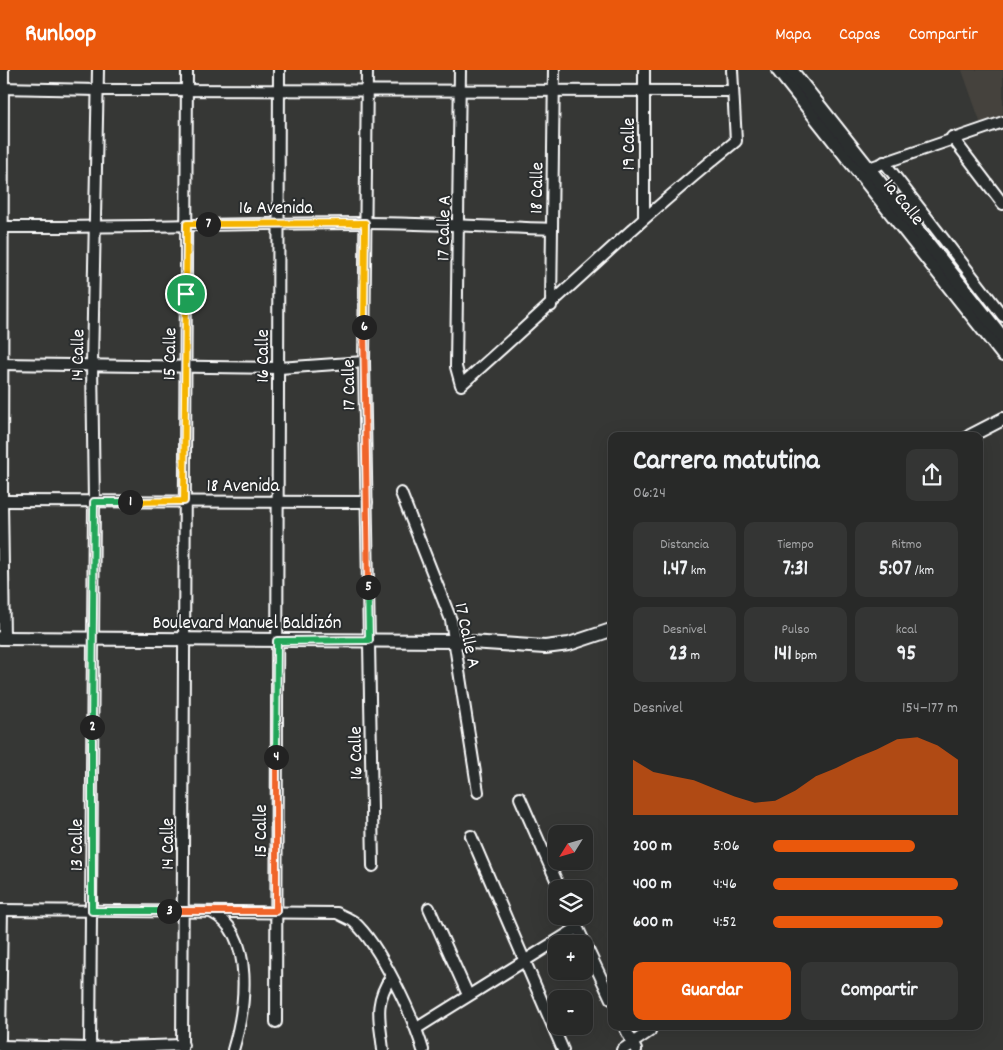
<!DOCTYPE html>
<html lang="es">
<head>
<meta charset="utf-8">
<style>
	:root { --surface:#282928; --page:#343534; --text:#f1f3f6; --muted:#a5a6a8; --line:#444545; --accent:#ea580c }
	body { margin:0; font-family:Dekko,sans-serif; background:var(--page); color:var(--text); height:100vh; display:flex; flex-direction:column; font-size:19px; white-space:nowrap }
	* { box-sizing:border-box; margin:0 }
	p { font-size:16px; color:var(--muted) }
	.icon { flex:none; width:28px; height:28px; fill:none; stroke:currentColor; stroke-width:2; stroke-linecap:round; stroke-linejoin:round }
	.map { position:relative; flex:1; overflow:hidden }
	.panel { position:absolute; left:608px; top:362px; width:375px; height:598px; display:flex; flex-direction:column; background:var(--surface); border-radius:10px; box-shadow:0 5px 20px #0002,0 0 0 1px var(--line) }
	.panel>* { flex:none }
	.needle { width:32px; rotate:233deg }
	.fabs { position:absolute; left:548px; top:755px; display:grid; gap:10px }
	.fabs a { display:grid; place-items:center; width:45px; height:45px; border-radius:10px; background:var(--surface); box-shadow:0 5px 20px #0002,0 0 0 1px var(--line); font-size:25px }
	.pin { position:absolute; display:grid; place-items:center; width:42px; height:42px; color:#fff; margin:-21px; border:2px solid #fff; border-radius:50%; box-shadow:0 1px 5px #0007 }
	.km { position:absolute; width:25px; height:25px; margin:-12px; border-radius:50%; background:#222; color:#fff; font-size:14px; line-height:25px; text-align:center }
	.round { display:grid; place-items:center; flex:none; width:52px; height:52px; border-radius:10px; background:var(--page) }
	.head { display:flex; align-items:center; justify-content:space-between; height:85px; padding:0 25px }
	h1 { font-size:28px; font-weight:700; line-height:38px }
	.stats { display:grid; grid-template-columns:repeat(3,1fr); gap:8px; height:85px; padding:5px 25px }
	.stats div { display:grid; align-content:center; border-radius:10px; background:var(--page); text-align:center }
	.stats b { font-size:21px; font-weight:700 }
	.stats small { font-size:14px; font-weight:400 }
	.stats p { font-size:14px }
	.chart { height:140px; padding:10px 25px }
	.chart p { display:flex; justify-content:space-between }
	.chart svg { width:100%; height:90px; margin-top:5px; fill:var(--accent); opacity:.7 }
	.primary-button { display:flex; gap:10px; margin-top:auto; padding:10px 25px }
	.primary-button a { flex:1; height:58px; border-radius:10px; background:var(--accent); color:#fff; font-size:20px; font-weight:700; line-height:58px; text-align:center }
	.primary-button a+a { background:var(--page); color:var(--text) }
	ul { padding:0 25px; list-style:none; font-size:16px }
	li { display:grid; grid-template-columns:80px 60px 1fr; align-items:center; height:38px }
	li i { height:12px; border-radius:6px; background:var(--accent) }
	header { display:flex; align-items:center; gap:30px; box-sizing:border-box; height:70px; padding:0 25px; background:var(--accent); color:#fff }
	header strong { font-size:24px }
	nav { display:flex; gap:28px; margin-inline-start:auto; font-size:18px }
	.map>svg:first-child { display:block }
</style>
</head>
<body>
<header>
<strong>Runloop</strong>
<nav><a>Mapa</a><a>Capas</a><a>Compartir</a></nav>
</header>
<div class="map">
<svg width="1003" height="980" viewBox="0 0 1003 980">
	<rect width="100%" height="100%" fill="#363735"/>
	<filter id="ink" filterUnits="userSpaceOnUse"><feTurbulence type="fractalNoise" baseFrequency=".02" numOctaves="2"/><feDisplacementMap in="SourceGraphic" scale="10" xChannelSelector="R" yChannelSelector="G"/><feConvolveMatrix kernelMatrix="1 2 1 2 8 2 1 2 1" color-interpolation-filters="sRGB"/></filter>
	<g filter="url(#ink)">
		<!-- built -->
		<path fill="#45433d" d="M962,0h41v47l-22,7z"/>
		<g fill="none" stroke-linecap="round" stroke-linejoin="round">
			<defs>
				<g id="minor">
					<path d="M3,0l-1,431 2,137"/>
					<path d="M367,0l-3,292 9,504"/>
					<path d="M460,0l-4,297 5,18c92,-81 179,-167 275,-244l-4,-71"/>
					<path d="M644,0v148"/>
					<path d="M0,18l98,2 635,1"/>
					<path d="M952,67l51,67"/>
					<path d="M884,92l119,154"/>
					<path d="M863,100l140,-48"/>
					<path d="M0,157c121,1 242,-4 363,-4 63,0 126,4 189,6"/>
					<path d="M551,236l3,-236"/>
					<path d="M0,294l279,4 85,-6"/>
					<path d="M401,423l50,127 27,172"/>
					<path d="M0,431l367,1"/>
					<path d="M520,728l40,91"/>
					<path d="M471,766l92,214"/>
					<path d="M429,838l39,87"/>
					<path d="M0,840l337,3c5,3 12,5 17,9 26,23 59,94 69,128"/>
					<path d="M211,842c45,22 34,98 22,138"/>
					<path d="M572,846l39,83"/>
					<path d="M276,952l3,-952"/>
					<path d="M624,956l12,24"/>
					<path d="M417,958l160,-100"/>
					<path d="M0,969l2,-129"/>
					<path d="M0,976l90,2 93,-3"/>
					<path d="M90,980l4,-548 -2,-138 6,-294"/>
					<path d="M182,980l5,-980"/>
					<path d="M383,980c-3,-30 -10,-46 8,-73"/>
					<path d="M622,980l28,-19"/>
				</g>
				<g id="major">
					<path d="M778,0l225,285"/>
					<path d="M791,0l212,268"/>
					<path d="M970,366l33,-17"/>
					<path d="M0,568l455,3 90,6 24,-3 42,-14"/>
				</g>
			</defs>
			<!-- minor casing -->
			<use href="#minor" stroke="#fff" stroke-width="14"/>
			<!-- major casing -->
			<use href="#major" stroke="#fff" stroke-width="16"/>
			<!-- minor -->
			<use href="#minor" stroke="#2a2d2e" stroke-width="10"/>
			<!-- major -->
			<use href="#major" stroke="#2a2d2e" stroke-width="12"/>
		</g>
	</g>
	<g fill="none" stroke-linecap="round" stroke-linejoin="round" filter="url(#ink)">
		<defs>
			<path id="split-1" d="M130,432l54,-1 2,-207"/>
			<path id="split-2" d="M92,657l2,-225h36"/>
			<path id="split-3" d="M92,657v184h77"/>
			<path id="split-4" d="M169,841h107v-154"/>
			<path id="split-5" d="M276,687l1,-116 92,-1 -1,-53"/>
			<path id="split-6" d="M364,257l4,260"/>
			<path id="split-7" d="M208,154l157,-1 -1,104"/>
			<path id="split-8" d="M186,224l1,-70h21"/>
		</defs>
		<!-- split-1 casing -->
		<use href="#split-1" stroke="#fff" stroke-width="10"/>
		<!-- split-2 casing -->
		<use href="#split-2" stroke="#fff" stroke-width="10"/>
		<!-- split-3 casing -->
		<use href="#split-3" stroke="#fff" stroke-width="10"/>
		<!-- split-4 casing -->
		<use href="#split-4" stroke="#fff" stroke-width="10"/>
		<!-- split-5 casing -->
		<use href="#split-5" stroke="#fff" stroke-width="10"/>
		<!-- split-6 casing -->
		<use href="#split-6" stroke="#fff" stroke-width="10"/>
		<!-- split-7 casing -->
		<use href="#split-7" stroke="#fff" stroke-width="10"/>
		<!-- split-8 casing -->
		<use href="#split-8" stroke="#fff" stroke-width="10"/>
		<!-- split-1 -->
		<use href="#split-1" stroke="#f5b400" stroke-width="6"/>
		<!-- split-2 -->
		<use href="#split-2" stroke="#22a559" stroke-width="6"/>
		<!-- split-3 -->
		<use href="#split-3" stroke="#22a559" stroke-width="6"/>
		<!-- split-4 -->
		<use href="#split-4" stroke="#f0652b" stroke-width="6"/>
		<!-- split-5 -->
		<use href="#split-5" stroke="#22a559" stroke-width="6"/>
		<!-- split-6 -->
		<use href="#split-6" stroke="#f0652b" stroke-width="6"/>
		<!-- split-7 -->
		<use href="#split-7" stroke="#f5b400" stroke-width="6"/>
		<!-- split-8 -->
		<use href="#split-8" stroke="#f5b400" stroke-width="6"/>
	</g>
	<g text-anchor="middle" stroke-width="4" stroke-linejoin="round" paint-order="stroke">
		<!-- street labels -->
		<g font-size="19" fill="#fff" stroke="#2a2d2e">
			<text transform="translate(627 74) rotate(-90)" y="7">19 Calle</text>
			<text transform="translate(535 118) rotate(-89)" y="7">18 Calle</text>
			<text transform="translate(905 131) rotate(51)" y="7">1a Calle</text>
			<text x="276" y="143">16 Avenida</text>
			<text transform="translate(442 158) rotate(-89)" y="7">17 Calle A</text>
			<text transform="translate(168 284) rotate(-89)" y="7">15 Calle</text>
			<text transform="translate(76 285) rotate(-89)" y="7">14 Calle</text>
			<text transform="translate(261 286) rotate(-90)" y="7">16 Calle</text>
			<text transform="translate(347 315) rotate(-91)" y="7">17 Calle</text>
			<text x="243" y="421">18 Avenida</text>
			<text x="247" y="558">Boulevard Manuel Baldizón</text>
			<text transform="translate(469 565) rotate(78)" y="7">17 Calle A</text>
			<text transform="translate(354 683) rotate(-91)" y="7">16 Calle</text>
			<text transform="translate(259 761) rotate(-90)" y="7">15 Calle</text>
			<text transform="translate(166 774) rotate(-90)" y="7">14 Calle</text>
			<text transform="translate(75 775) rotate(-90)" y="7">13 Calle</text>
		</g>
	</g>
</svg>
<div class="fabs">
<a><svg class="needle" viewBox="-14 -14 28 28"><path d="M0-13l5 13h-10z" fill="#e53935"/><path d="M0 13l5-13h-10z" fill="#a5a6a8"/></svg></a>
<a><svg class="icon" aria-label="layers" viewBox="0 0 24 24"><path d="M12 4l9 5-9 5-9-5zM3 14l9 5 9-5"/></svg></a>
<a>+</a>
<a>−</a>
</div>
<div class="pin" style="left:186px;top:224px;background:#1e9e55"><svg class="icon" aria-label="arrive" viewBox="0 0 24 24"><path d="M6 21V4h12l-3 4 3 4H6"/></svg></div>
<b class="km" style="left:130px;top:432px">1</b>
<b class="km" style="left:92px;top:657px">2</b>
<b class="km" style="left:169px;top:841px">3</b>
<b class="km" style="left:276px;top:687px">4</b>
<b class="km" style="left:368px;top:517px">5</b>
<b class="km" style="left:364px;top:257px">6</b>
<b class="km" style="left:208px;top:154px">7</b>
<section class="panel">
<div class="head"><div><h1>Carrera matutina</h1><p>06:24</p></div><a class="round"><svg class="icon" aria-label="share" viewBox="0 0 24 24"><path d="M12 15V3M7 8l5-5 5 5M5 13v7h14v-7"/></svg></a></div>
<div class="stats">
<div><p>Distancia</p><b>1.47<small> km</small></b></div>
<div><p>Tiempo</p><b>7:31</b></div>
<div><p>Ritmo</p><b>5:07<small> /km</small></b></div>
</div>
<div class="stats">
<div><p>Desnivel</p><b>23<small> m</small></b></div>
<div><p>Pulso</p><b>141<small> bpm</small></b></div>
<div><p>kcal</p><b>95</b></div>
</div>
<div class="chart"><p><span>Desnivel</span>154–177 m</p>
<svg viewBox="0 0 160 44" preserveAspectRatio="none"><path d="M0 44V17L10 23L20 25L30 27L40 31L50 35L60 38L70 37L80 32L90 25L100 21L110 16L120 12L130 7L140 6L150 10L160 17V44z"/></svg>
</div>
<ul>
<li><b>200 m</b>5:06<i style="width:77%"></i></li>
<li><b>400 m</b>4:46<i style="width:100%"></i></li>
<li><b>600 m</b>4:52<i style="width:92%"></i></li>
</ul>
<div class="primary-button"><a>Guardar</a><a>Compartir</a></div>
</section>
</div>
</body>
</html>
